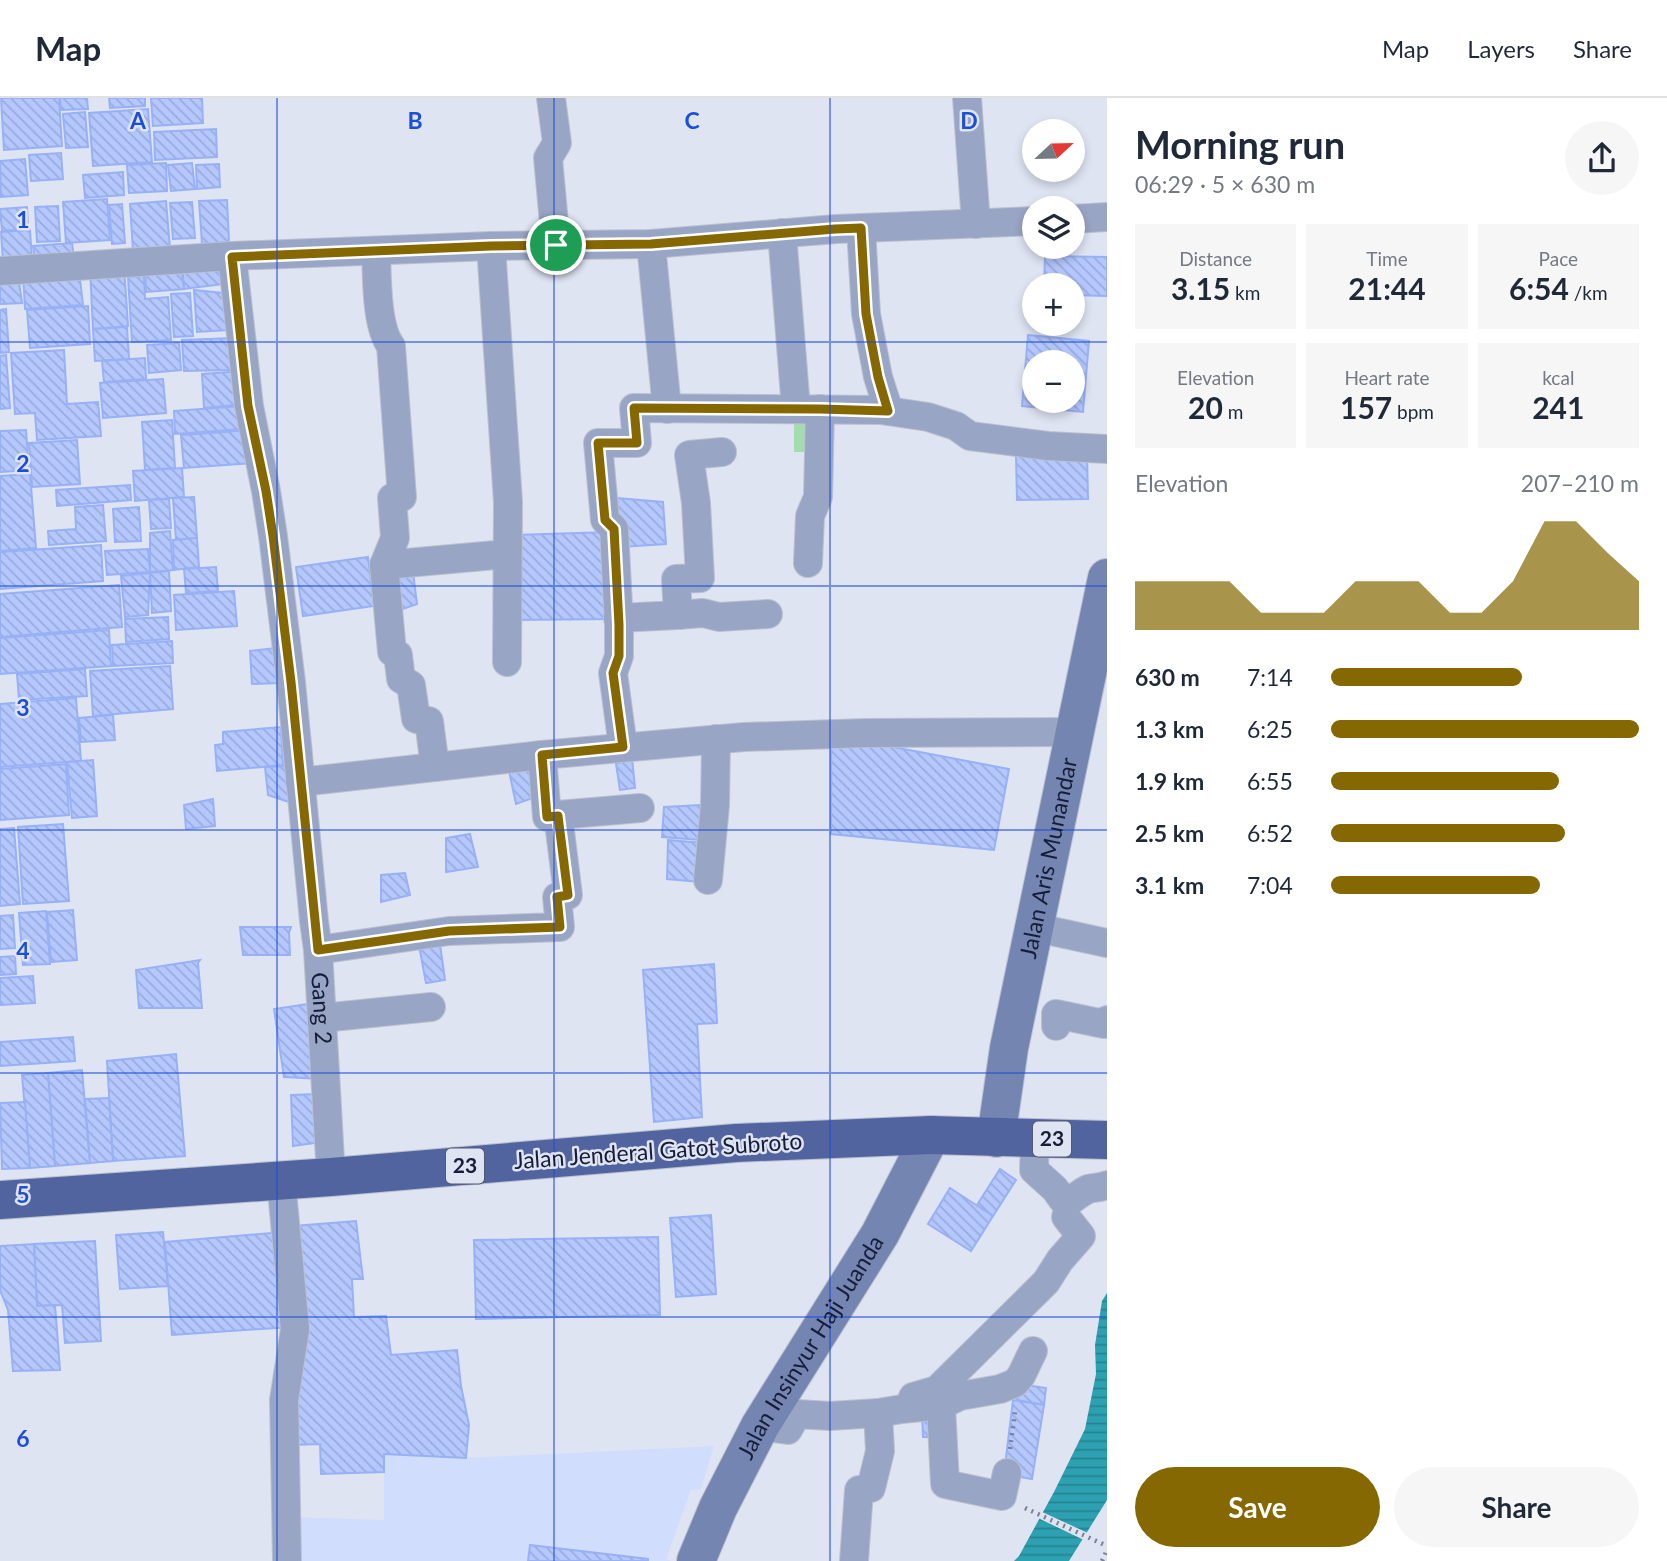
<!DOCTYPE html>
<html lang="en">
<head>
<meta charset="utf-8">
<style>
	:root { --surface:#fff; --page:#f6f6f7; --text:#1f2937; --muted:#747a83; --line:#e0e1e3; --accent:#856801 }
	body { margin:0; font-family:Lato,sans-serif; background:var(--page); color:var(--text); height:100vh; display:flex; flex-direction:column; font-size:26px; white-space:nowrap }
	* { box-sizing:border-box; margin:0 }
	p { font-size:23px; color:var(--muted) }
	.icon { flex:none; width:38px; height:38px; fill:none; stroke:currentColor; stroke-width:2; stroke-linecap:round; stroke-linejoin:round }
	.map { position:relative; flex:1; overflow:hidden }
	.sheet { display:flex; flex-direction:column; background:var(--surface); width:560px }
	.sheet>* { flex:none }
	.needle { width:46px; rotate:68deg }
	.tools { position:absolute; left:1022px; top:21px; display:grid; gap:14px }
	.tools a { display:grid; place-items:center; width:63px; height:63px; border-radius:50%; background:var(--surface); box-shadow:0 4px 10px #0003; font-size:35px }
	.pin { position:absolute; display:grid; place-items:center; width:60px; height:60px; color:#fff; margin:-30px; border:4px solid #fff; border-radius:50%; box-shadow:0 2px 7px #0007 }
	.round { display:grid; place-items:center; flex:none; width:74px; height:74px; border-radius:37px; background:var(--page) }
	.summary { display:flex; align-items:center; justify-content:space-between; height:119px; padding:0 28px }
	h1 { font-size:38px; font-weight:700; line-height:52px }
	.figures { display:grid; grid-template-columns:repeat(3,1fr); gap:10px; height:119px; padding:7px 28px }
	.figures div { display:grid; align-content:center; border-radius:0px; background:var(--page); text-align:center }
	.figures b { font-size:30px; font-weight:700 }
	.figures small { font-size:19px; font-weight:400 }
	.figures p { font-size:19px }
	.chart { height:196px; padding:14px 28px }
	.chart p { display:flex; justify-content:space-between }
	.chart svg { width:100%; height:126px; margin-top:7px; fill:var(--accent); opacity:.7 }
	.cta { display:flex; gap:14px; margin-top:auto; padding:14px 28px }
	.cta a { flex:1; height:80px; border-radius:42px; background:var(--accent); color:#fff; font-size:28px; font-weight:700; line-height:80px; text-align:center }
	.cta a+a { background:var(--page); color:var(--text) }
	ul { padding:0 28px; list-style:none; font-size:23px }
	li { display:grid; grid-template-columns:112px 84px 1fr; align-items:center; height:52px }
	li i { height:18px; border-radius:9px; background:var(--accent) }
	header { display:flex; align-items:center; gap:42px; box-sizing:border-box; height:98px; padding:0 35px; background:var(--surface); border-bottom:2px solid var(--line) }
	header strong { font-size:33px }
	nav { display:flex; gap:38px; margin-inline-start:auto; font-size:24px }
	main { display:flex; flex:1; min-height:0 }
	.map>svg:first-child { display:block }
</style>
</head>
<body>
<header>
<strong>Map</strong>
<nav><a>Map</a><a>Layers</a><a>Share</a></nav>
</header>
<main>
<div class="map">
<svg width="1107" height="1463" viewBox="0 0 1107 1463">
	<defs>
		<pattern id="water-rules" width="6" height="5" patternUnits="userSpaceOnUse" patternTransform="scale(1.75)"><rect width="6" height="5" fill="#2da1b1"/><path d="M0 2.5h6" fill="none" stroke="#258391"/></pattern>
		<pattern id="building-back-hatch" width="6" height="6" patternUnits="userSpaceOnUse" patternTransform="scale(1.75)"><rect width="6" height="6" fill="#b4c8ff"/><path d="M-1 5l2 2M0 0l6 6M5-1l2 2" fill="none" stroke="#9aabdb"/></pattern>
	</defs>
	<rect width="100%" height="100%" fill="#dfe4f3"/>
	<!-- built -->
	<path fill="#d1ddfd" d="M714,1348l-13,43 -10,1 -25,69 6,2h-374l-1,-44 87,3v-66l82,4z"/>
	<!-- garden -->
	<rect fill="#a3dcad" x="794" y="314" width="21" height="40"/>
	<!-- water -->
	<path fill="url(#water-rules)" d="M1107,1195v207l-38,61h-55l5,-5 35,-64 31,-63 11,-55 -1,-29 7,-44z"/>
	<!-- pier -->
	<path fill="#dfe4f3" d="M1040,1413l50,23 -4,7 -50,-24z"/>
	<!-- building -->
	<g fill="url(#building-back-hatch)" stroke="#98b0f6" stroke-width="2" fill-rule="evenodd">
		<path d="M1,0h58l3,48 -58,4z"/>
		<path d="M60,0h27l1,11 -27,1z"/>
		<path d="M109,0h36v8l-35,2z"/>
		<path d="M151,0h51l1,25 -50,3z"/>
		<path d="M148,11l4,53 -59,4 -4,-53z"/>
		<path d="M85,14l3,35 -22,1 -3,-34z"/>
		<path d="M216,31l1,28 -62,3 -1,-28z"/>
		<path d="M61,55l2,26 -32,2 -2,-26z"/>
		<path d="M25,61l3,36 -27,2 -1,-36z"/>
		<path d="M166,65l1,28 -38,2 -2,-28z"/>
		<path d="M192,65l3,26 -24,2 -3,-26z"/>
		<path d="M219,66l1,23 -23,2 -1,-24z"/>
		<path d="M123,74l1,23 -39,3 -2,-23z"/>
		<path d="M107,101l3,41 -44,3 -3,-41z"/>
		<path d="M227,102l2,42 -27,2 -3,-43z"/>
		<path d="M166,103l4,47 -37,3 -3,-47z"/>
		<path d="M192,104l3,36 -22,1 -3,-36z"/>
		<path d="M122,106l3,39 -13,1 -3,-39z"/>
		<path d="M58,108l2,35 -23,1 -2,-35z"/>
		<path d="M27,109l1,22 -26,2 -2,-22z"/>
		<path d="M30,132l2,30 -29,2 -2,-30z"/>
		<path d="M72,145l2,15 -39,3 -2,-15z"/>
		<path d="M1045,158l62,1v39l-34,-1v-10h-29z"/>
		<path d="M182,165l35,3 7,18 -40,5z"/>
		<path d="M124,168l4,60 -35,3 -3,-61z"/>
		<path d="M181,168l3,23 -38,3 -1,-24z"/>
		<path d="M79,172l4,35 -58,4 -2,-36z"/>
		<path d="M18,176l4,29 -22,1v-28z"/>
		<path d="M144,178l1,23 23,-2 3,43 -39,2 -4,-65z"/>
		<path d="M194,192l29,3 5,37 -31,2z"/>
		<path d="M190,195l3,43 -19,1 -3,-43z"/>
		<path d="M88,208l2,38 -60,4 -3,-38z"/>
		<path d="M6,211l3,43 -9,1v-43z"/>
		<path d="M127,229l2,32 -34,2 -2,-32z"/>
		<path d="M1028,237l61,6 -6,71 -61,-6zM1034,264h39v39h-39z"/>
		<path d="M234,240l-2,32 -48,1 -2,-31z"/>
		<path d="M179,245l2,27 -32,3 -2,-28z"/>
		<path d="M64,252l3,54 31,-2 3,34 -64,4 -2,-27 -20,1 -4,-61z"/>
		<path d="M6,257l4,53 -10,1v-53z"/>
		<path d="M145,260l1,21 -42,3 -2,-21z"/>
		<path d="M243,273l3,33 -42,4 -2,-34z"/>
		<path d="M163,281l3,34 -63,5 -3,-35z"/>
		<path d="M242,308l1,23 -68,5 -1,-23z"/>
		<path d="M172,322l3,48 -30,2 -3,-48z"/>
		<path d="M26,332l3,40 -29,2v-41z"/>
		<path d="M251,332l2,33 -69,5 -3,-33z"/>
		<path d="M77,342l3,44 -48,3 -3,-44z"/>
		<path d="M1087,357l1,44 -71,1 -1,-44z"/>
		<path d="M182,370l2,29 -49,4 -2,-30z"/>
		<path d="M30,376l6,74 -36,3v-75z"/>
		<path d="M130,387l1,15 -74,6 -1,-16z"/>
		<path d="M194,399l3,41 -21,2 -3,-42z"/>
		<path d="M617,400l46,4 3,42 -45,3z"/>
		<path d="M169,401l2,29 -20,1 -2,-29z"/>
		<path d="M103,407l3,36 -57,4 -1,-14 28,-2 -1,-22z"/>
		<path d="M139,409l2,34 -26,1 -2,-33z"/>
		<path d="M170,433l3,39 -23,2v-39z"/>
		<path d="M611,434l4,87 -102,1v-85z"/>
		<path d="M197,440l2,29 -25,3 -1,-30z"/>
		<path d="M101,447l2,36 -103,8v-37z"/>
		<path d="M148,451l2,23 -43,3 -2,-24z"/>
		<path d="M368,459l6,49 -71,10 -7,-49z"/>
		<path d="M216,469l2,24 -32,2 -2,-24z"/>
		<path d="M169,473l2,40 -19,2 -2,-40z"/>
		<path d="M413,474l4,32 -23,8 -4,-31z"/>
		<path d="M150,475l-2,42 -23,2 -4,-41z"/>
		<path d="M119,487l3,42 -122,10v-43z"/>
		<path d="M234,493l3,35 -61,4 -2,-35z"/>
		<path d="M168,519l1,22 -43,3 -1,-23z"/>
		<path d="M109,532l2,36 -111,8v-36z"/>
		<path d="M172,543l1,22 -60,3 -1,-21z"/>
		<path d="M275,550l4,35 -27,1 -2,-33z"/>
		<path d="M170,568l3,43 -80,7 -3,-45z"/>
		<path d="M85,571l2,27 -68,4 -2,-26z"/>
		<path d="M76,600l5,63 -81,6v-63z"/>
		<path d="M113,617l2,25 -34,2 -2,-24z"/>
		<path d="M281,629l2,38 -66,6 -2,-26 8,-1v-12z"/>
		<path d="M831,644h36l142,27 -15,81 -163,-16z"/>
		<path d="M632,660l3,30 -15,2 -4,-26z"/>
		<path d="M93,662l4,56 -25,2 -5,-56z"/>
		<path d="M66,666l3,51 -69,5v-51z"/>
		<path d="M287,668l2,36 -21,-7 -3,-28z"/>
		<path d="M539,670l2,27 -25,9 -7,-33z"/>
		<path d="M213,701l2,27 -29,3 -2,-24z"/>
		<path d="M701,707l-1,35 -38,-3 2,-30z"/>
		<path d="M63,726l6,77 -46,3 -5,-77z"/>
		<path d="M14,730l6,76 -20,2v-77z"/>
		<path d="M470,736l8,33 -32,5v-34z"/>
		<path d="M668,742l35,3 -3,39 -33,-3z"/>
		<path d="M405,775l5,22 -29,7v-27z"/>
		<path d="M73,812l4,50 -26,2 -4,-50z"/>
		<path d="M46,813l4,53 -27,1 -4,-52z"/>
		<path d="M13,817l2,33 -15,1v-33z"/>
		<path d="M240,829h51l-2,6 1,22h-47z"/>
		<path d="M439,839l6,43 -19,3 -8,-43z"/>
		<path d="M15,858l1,18 -16,1v-18z"/>
		<path d="M200,862l-2,3 4,45h-63l-3,-38z"/>
		<path d="M714,866l3,59 -20,1 5,93 -48,5 -11,-152z"/>
		<path d="M33,878l2,27 -35,2v-27z"/>
		<path d="M315,905l6,76 -37,-2 -10,-68z"/>
		<path d="M73,939l2,24 -75,5v-24z"/>
		<path d="M176,956l9,102 -72,5 -6,-100z"/>
		<path d="M82,972l8,93 -35,3 -7,-93z"/>
		<path d="M48,975l7,93 -25,2 -8,-93z"/>
		<path d="M318,996l4,48 -29,4 -2,-51z"/>
		<path d="M109,1000l4,63 -23,2 -5,-64z"/>
		<path d="M25,1004l5,66 -28,1 -2,-66z"/>
		<path d="M1000,1071l16,11 -23,36 -16,-11z"/>
		<path d="M950,1090l43,28 -22,35 -43,-27z"/>
		<path d="M711,1117l5,79 -40,3 -6,-79z"/>
		<path d="M356,1123l7,58h-11l2,38 32,-1 5,39 66,-5 4,36 8,39 -3,33 -82,-4v18l-63,2 -1,-30 -27,1 1,-219z"/>
		<path d="M163,1134l5,54 -48,3 -4,-54z"/>
		<path d="M283,1134l8,95 -119,8 -7,-93z"/>
		<path d="M658,1139l2,78 -184,4 -2,-79z"/>
		<path d="M95,1143l6,100 -36,2 -3,-38 -25,1 -3,-62z"/>
		<path d="M34,1146l3,62 18,-1 5,65 -47,1 -5,-61 -8,-20v-44z"/>
		<path d="M1019,1286l27,4 -2,17 -27,-5z"/>
		<path d="M1013,1302l31,5 -12,74 -28,-5z"/>
		<path d="M922,1314l17,25h-16z"/>
		<path d="M530,1447l118,14v2h-120z"/>
	</g>
	<g fill="none" stroke-linecap="round" stroke-linejoin="round">
		<defs>
			<g id="minor">
				<path d="M551,0l6,45 -9,15 8,87"/>
				<path d="M967,0l9,126"/>
				<path d="M1073,121l34,-2"/>
				<path d="M861,130l5,86 12,63 11,34"/>
				<path d="M782,135l14,176"/>
				<path d="M651,146l16,165"/>
				<path d="M491,148l17,256 -1,160"/>
				<path d="M376,153c1,25 0,76 15,95l11,151 -10,1 3,40 -11,27 8,87 6,3 3,24 10,6 5,34 13,2 6,46"/>
				<path id="s1" d="M232,158l17,150 17,85 7,45 18,146 23,239 4,29 13,227"/>
				<path d="M0,173l232,-15 259,-10 160,-2 185,-15 198,-8"/>
				<path d="M808,465l2,-47 8,-19 2,-88"/>
				<path d="M384,467l123,-11"/>
				<path d="M678,517l25,-2 16,4 49,-3"/>
				<path d="M618,520l60,-3 -2,-36 24,-1 -4,-75 -7,-48 33,-3"/>
				<path d="M623,649l-10,-74 6,-17v-31l-5,-96 -9,-9 -7,-77h39l-3,-35 247,2 47,7 28,9 14,10 78,10 59,3"/>
				<path d="M300,684l242,-27 202,-18 122,-4 208,-1"/>
				<path d="M558,717l82,-7"/>
				<path d="M708,782l7,-75 1,-66"/>
				<path d="M1033,829l74,16"/>
				<path d="M318,852l131,-19 111,-4 -3,-30 11,-2 -10,-80 -11,2 -5,-62"/>
				<path d="M322,920l109,-11"/>
				<path d="M1056,928v-12l48,10 3,-4"/>
				<path d="M1035,1041l-1,31 21,19 7,10"/>
				<path d="M281,1082l14,149 -11,71 3,161"/>
				<path d="M1066,1106c7,-5 14,-11 22,-15 7,-2 13,-1 19,-4"/>
				<path d="M913,1299l24,-7 109,-108 14,-22 21,-24 -15,-19"/>
				<path d="M941,1307l4,79 57,12 5,-23"/>
				<path d="M760,1328l28,4 9,-16 33,2 48,-3 24,-4 39,-4 19,-9 40,-7 15,-6 6,-7 12,-25"/>
				<path d="M854,1463l5,-71 12,-2 9,-37 -2,-38"/>
			</g>
			<g id="secondary">
				<path id="s2" d="M996,1040l13,-90 98,-470"/>
				<path id="s3" d="M696,1463l22,-53 42,-82 120,-192 51,-99"/>
			</g>
			<path id="trunk" d="M0,1102l331,-23 405,-34 195,-8 176,5"/>
		</defs>
		<!-- minor casing -->
		<use href="#minor" stroke="#bbc0d1" stroke-width="30"/>
		<!-- secondary casing -->
		<use href="#secondary" stroke="#bbc0d1" stroke-width="40"/>
		<!-- trunk casing -->
		<use href="#trunk" stroke="#bbc0d1" stroke-width="40"/>
		<!-- path -->
		<g stroke="#7b8297" stroke-width="4.5" stroke-dasharray="2 5" stroke-linecap="butt">
			<path d="M1010,1351l5,-37"/>
			<path d="M1025,1410l82,38"/>
			<path d="M1102,1463l5,-11"/>
		</g>
		<!-- minor -->
		<use href="#minor" stroke="#99a5c4" stroke-width="28"/>
		<!-- secondary -->
		<use href="#secondary" stroke="#7585b2" stroke-width="38"/>
		<!-- trunk -->
		<use href="#trunk" stroke="#51649f" stroke-width="38"/>
	</g>
	<g fill="none" stroke-linecap="round" stroke-linejoin="round">
		<defs>
			<path id="route" d="M861,130l5,86 12,63 10,34 -68,-2 -186,-1 3,35h-39l7,77 9,9 5,96v31l-6,17 10,74 -81,8 5,62 11,-1 10,79 -11,2 3,30 -111,4 -131,19 -27,-268 -18,-146 -7,-45 -18,-85 -16,-149 259,-11 160,-2 184,-15z"/>
		</defs>
		<!-- route casing -->
		<use href="#route" stroke="#fff" stroke-width="14"/>
		<!-- route -->
		<use href="#route" stroke="#856801" stroke-width="9"/>
	</g>
	<!-- grid -->
	<path fill="none" stroke="#1d4ed8" stroke-width="2" stroke-opacity="0.55" d="M277,0v1463M554,0v1463M830,0v1463M0,244h1107M0,488h1107M0,732h1107M0,975h1107M0,1219h1107"/>
	<g text-anchor="middle" stroke-width="5" stroke-linejoin="round" paint-order="stroke">
		<!-- shield labels -->
		<g fill="#dfe4f3" stroke="#525970" stroke-width="2">
			<rect x="1033" y="1023.5" width="38" height="35" rx="5"/>
			<rect x="446" y="1050.5" width="38" height="35" rx="5"/>
		</g>
		<g font-size="21" font-weight="bold" fill="#151d38">
			<text x="1052" y="1048">23</text>
			<text x="465" y="1075">23</text>
		</g>
		<!-- street labels -->
		<g font-size="23" fill="#151d38" stroke="#dfe4f3">
			<text dy="8" stroke="none"><textPath href="#s2" startOffset="285">Jalan Aris Munandar</textPath></text>
			<text dy="8" stroke="none"><textPath href="#s1" startOffset="758">Gang 2</textPath></text>
			<text transform="translate(658 1053) rotate(-4)" y="8">Jalan Jenderal Gatot Subroto</text>
			<text dy="8" stroke="none"><textPath href="#s3" startOffset="243">Jalan Insinyur Haji Juanda</textPath></text>
		</g>
	</g>
	<g font-size="23" text-anchor="middle" font-weight="bold" fill="#1d4ed8" stroke="#dfe4f3" stroke-width="5" stroke-linejoin="round" paint-order="stroke">
		<text x="138" y="31">A</text>
		<text x="415" y="31">B</text>
		<text x="692" y="31">C</text>
		<text x="969" y="31">D</text>
		<text x="23" y="130">1</text>
		<text x="23" y="374">2</text>
		<text x="23" y="618">3</text>
		<text x="23" y="861">4</text>
		<text x="23" y="1105">5</text>
		<text x="23" y="1349">6</text>
	</g>
</svg>
<div class="tools">
<a><svg class="needle" viewBox="-14 -14 28 28"><path d="M0-13l5 13h-10z" fill="#e53935"/><path d="M0 13l5-13h-10z" fill="#747a83"/></svg></a>
<a><svg class="icon" aria-label="layers" viewBox="0 0 24 24"><path d="M12 4l9 5-9 5-9-5zM3 14l9 5 9-5"/></svg></a>
<a>+</a>
<a>−</a>
</div>
<div class="pin" style="left:556px;top:147px;background:#1e9e55"><svg class="icon" aria-label="arrive" viewBox="0 0 24 24"><path d="M6 21V4h12l-3 4 3 4H6"/></svg></div>
</div>
<section class="sheet">
<div class="summary"><div><h1>Morning run</h1><p>06:29 · 5 × 630 m</p></div><a class="round"><svg class="icon" aria-label="share" viewBox="0 0 24 24"><path d="M12 15V3M7 8l5-5 5 5M5 13v7h14v-7"/></svg></a></div>
<div class="figures">
<div><p>Distance</p><b>3.15<small> km</small></b></div>
<div><p>Time</p><b>21:44</b></div>
<div><p>Pace</p><b>6:54<small> /km</small></b></div>
</div>
<div class="figures">
<div><p>Elevation</p><b>20<small> m</small></b></div>
<div><p>Heart rate</p><b>157<small> bpm</small></b></div>
<div><p>kcal</p><b>241</b></div>
</div>
<div class="chart"><p><span>Elevation</span>207–210 m</p>
<svg viewBox="0 0 160 44" preserveAspectRatio="none"><path d="M0 44V27L10 27L20 27L30 27L40 38L50 38L60 38L70 27L80 27L90 27L100 38L110 38L120 27L130 6L140 6L150 17L160 27V44z"/></svg>
</div>
<ul>
<li><b>630 m</b>7:14<i style="width:62%"></i></li>
<li><b>1.3 km</b>6:25<i style="width:100%"></i></li>
<li><b>1.9 km</b>6:55<i style="width:74%"></i></li>
<li><b>2.5 km</b>6:52<i style="width:76%"></i></li>
<li><b>3.1 km</b>7:04<i style="width:68%"></i></li>
</ul>
<div class="cta"><a>Save</a><a>Share</a></div>
</section>
</main>
</body>
</html>
